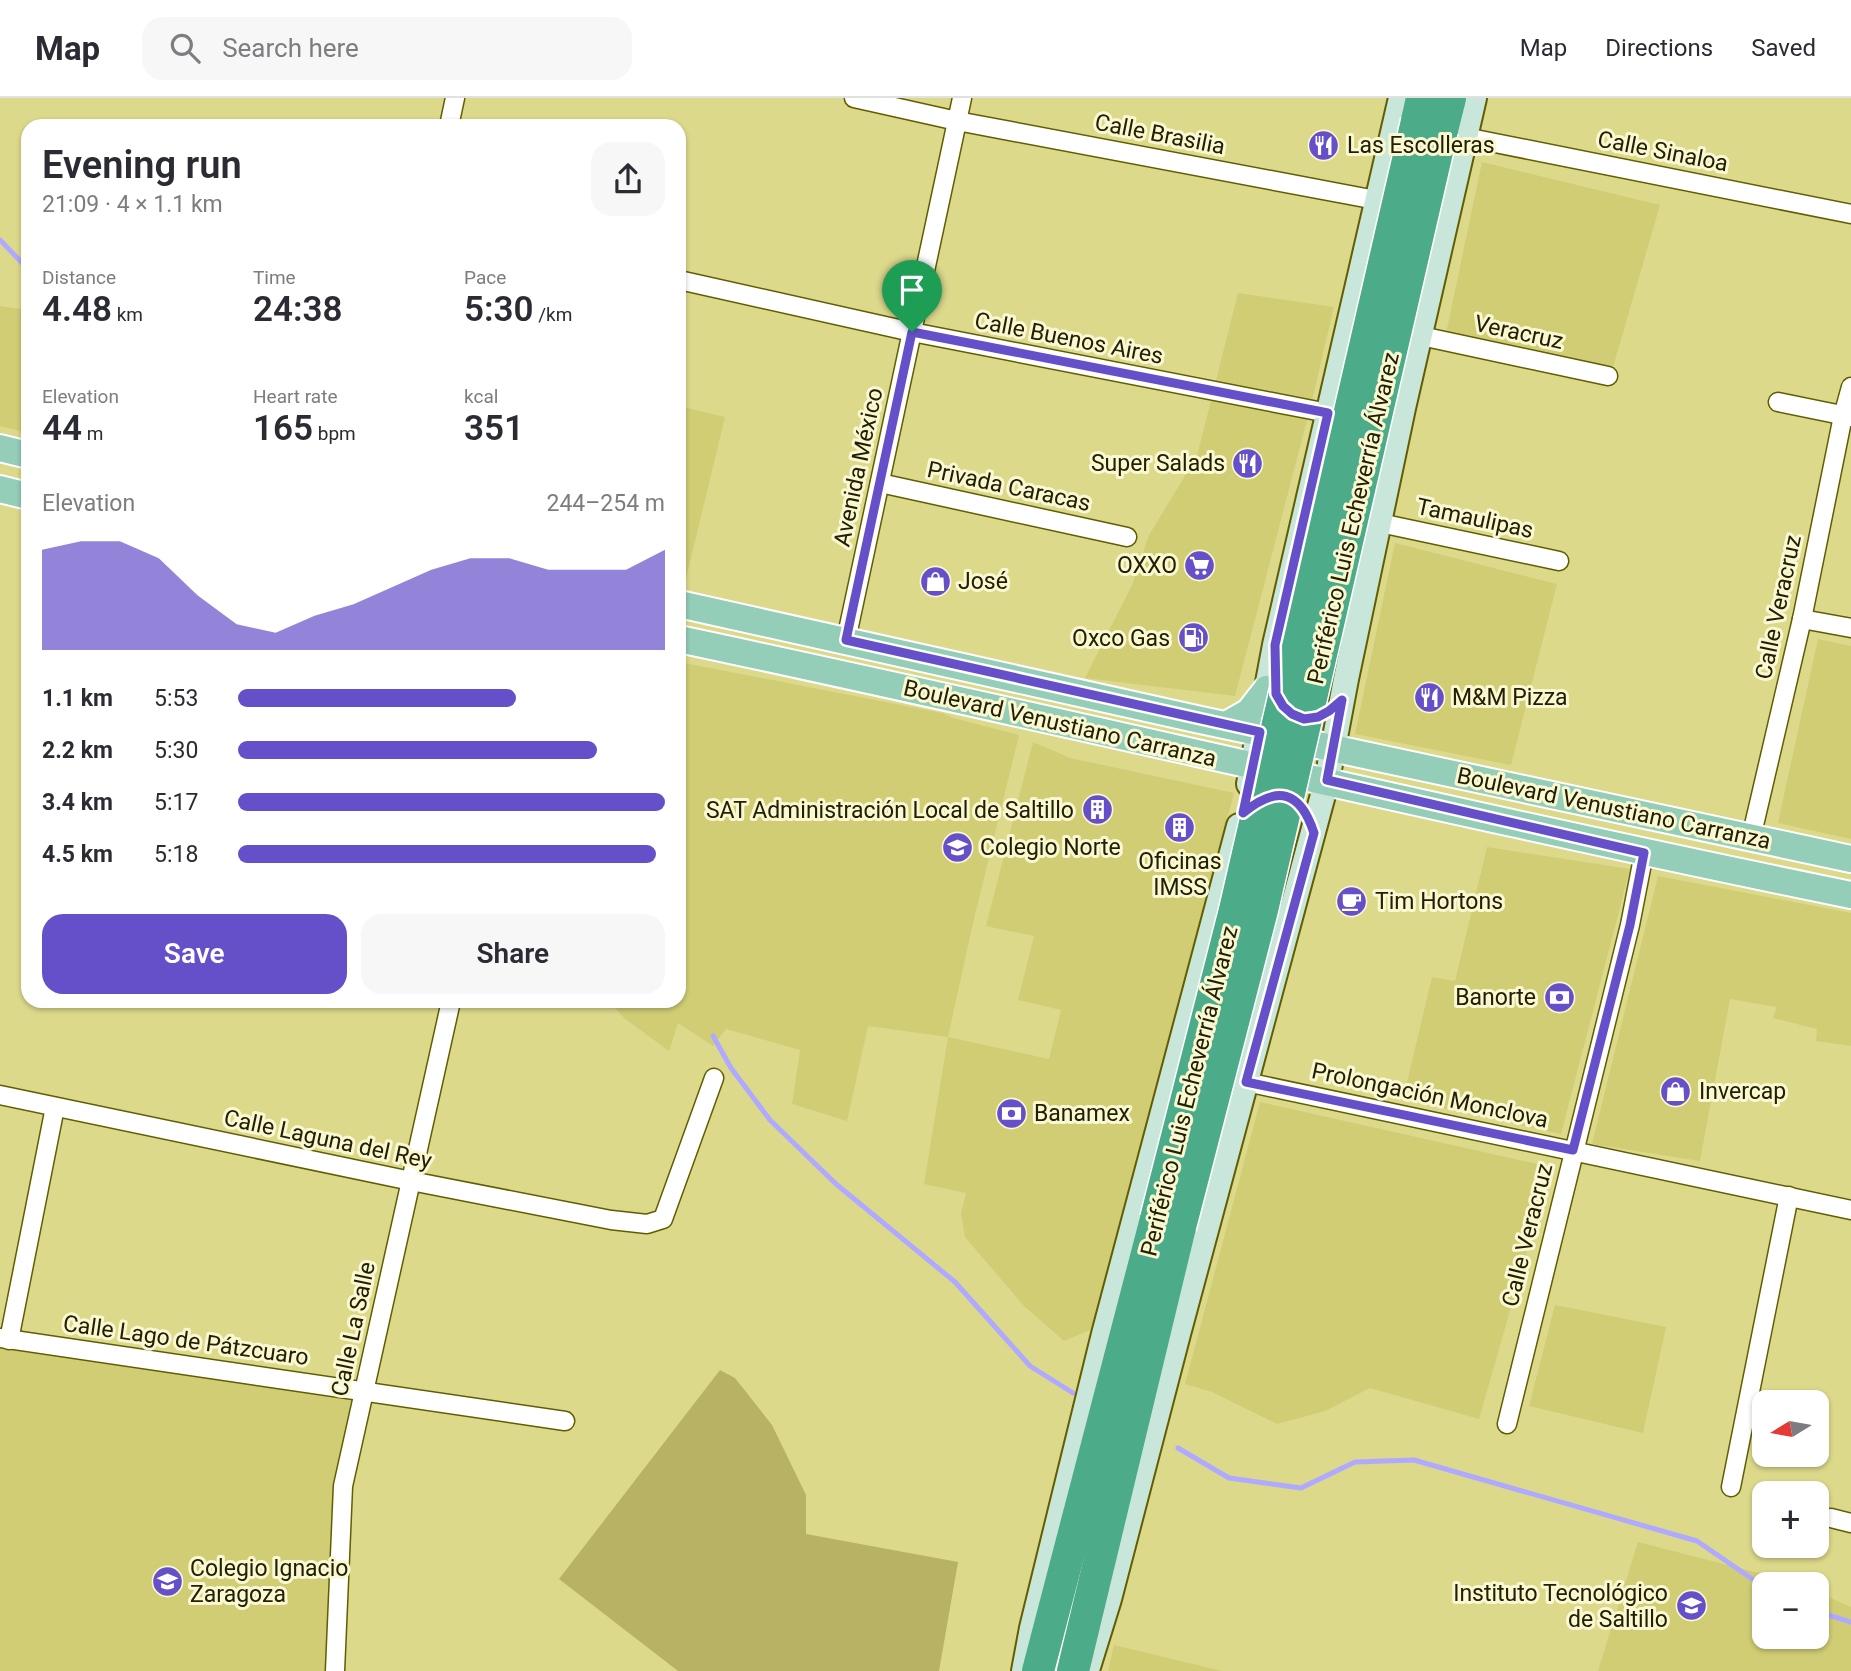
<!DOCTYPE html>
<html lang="en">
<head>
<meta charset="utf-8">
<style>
	:root { --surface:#fff; --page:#f7f7f7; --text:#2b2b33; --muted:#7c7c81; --line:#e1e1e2; --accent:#6650c9 }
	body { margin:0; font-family:Roboto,sans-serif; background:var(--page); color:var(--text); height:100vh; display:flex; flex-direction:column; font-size:26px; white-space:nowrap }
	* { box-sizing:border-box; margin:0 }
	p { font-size:23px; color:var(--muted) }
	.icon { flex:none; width:38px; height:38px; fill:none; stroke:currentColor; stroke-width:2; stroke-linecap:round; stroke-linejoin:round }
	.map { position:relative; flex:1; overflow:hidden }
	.side { position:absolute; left:21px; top:21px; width:665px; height:889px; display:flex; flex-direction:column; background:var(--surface); border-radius:21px; box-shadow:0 2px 5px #0004 }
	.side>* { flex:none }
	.needle { width:46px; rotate:259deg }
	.controls { position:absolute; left:1752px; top:1292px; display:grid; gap:14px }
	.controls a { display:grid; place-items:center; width:77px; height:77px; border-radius:14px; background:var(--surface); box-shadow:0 2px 5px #0004; font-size:35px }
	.pin { position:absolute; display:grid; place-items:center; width:60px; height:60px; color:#fff; margin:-72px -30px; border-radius:50% 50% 50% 0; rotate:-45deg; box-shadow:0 0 7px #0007 }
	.pin .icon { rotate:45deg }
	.round { display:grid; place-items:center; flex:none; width:74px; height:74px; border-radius:21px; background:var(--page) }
	.summary { display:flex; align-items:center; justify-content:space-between; height:119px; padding:0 21px }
	h1 { font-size:38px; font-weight:600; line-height:52px }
	.figures { display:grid; grid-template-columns:repeat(3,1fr); gap:10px; height:119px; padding:7px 21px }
	.figures div { display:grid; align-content:center }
	.figures b { font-size:35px; font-weight:600 }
	.figures small { font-size:19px; font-weight:400 }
	.figures p { font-size:19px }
	.chart { height:196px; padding:14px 21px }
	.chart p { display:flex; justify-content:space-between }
	.chart svg { width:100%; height:126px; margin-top:7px; fill:var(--accent); opacity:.7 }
	.action { display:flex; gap:14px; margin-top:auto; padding:14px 21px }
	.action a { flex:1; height:80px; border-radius:21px; background:var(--accent); color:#fff; font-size:28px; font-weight:600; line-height:80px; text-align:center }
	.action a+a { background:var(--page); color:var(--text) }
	ul { padding:0 21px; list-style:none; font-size:23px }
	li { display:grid; grid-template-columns:112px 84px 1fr; align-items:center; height:52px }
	li i { height:18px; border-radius:9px; background:var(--accent) }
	header { display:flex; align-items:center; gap:42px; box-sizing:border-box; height:98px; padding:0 35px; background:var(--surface); border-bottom:2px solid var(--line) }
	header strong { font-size:33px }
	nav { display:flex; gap:38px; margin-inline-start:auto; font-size:24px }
	.search { width:490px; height:63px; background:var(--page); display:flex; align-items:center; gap:18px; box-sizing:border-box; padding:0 24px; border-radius:21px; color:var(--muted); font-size:26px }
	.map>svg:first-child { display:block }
</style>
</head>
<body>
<header>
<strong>Map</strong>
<div class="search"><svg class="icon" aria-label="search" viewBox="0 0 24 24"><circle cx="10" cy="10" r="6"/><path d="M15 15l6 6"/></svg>Search here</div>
<nav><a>Map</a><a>Directions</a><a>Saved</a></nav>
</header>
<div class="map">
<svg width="1851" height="1573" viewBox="0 0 1851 1573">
	<rect width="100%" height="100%" fill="#dcd98b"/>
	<!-- built -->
	<g fill="#d0cd75">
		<path d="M1482,64l178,43 -49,169 -165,-40z"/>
		<path d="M1238,195l96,14 -23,98 -76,291 -150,-18 47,-93 17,-50 48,-79z"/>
		<path d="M0,208l28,4v123l-28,-7z"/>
		<path d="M679,308l46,11 -43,178 -3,-1z"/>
		<path d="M1395,445l162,41 -46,181 -156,-31z"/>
		<path d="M1818,541l33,7v193l-73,-16z"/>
		<path d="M679,564l263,51 11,5 66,17 -46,188 -25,114 101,22 12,-49 -43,-10 16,-64 -48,-10 47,-184 37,16 164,35 -139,535 -31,13 -40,-35 -59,-69 -4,-23 5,-21 -42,-9 24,-147 -80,-11 -21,95 -55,-17 8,-54 -74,-21 -13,17 -35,-23 -9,28 -45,-33 -15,-17h70z"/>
		<path d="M1487,749l143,22 -69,265 -158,-35 29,-122 23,4z"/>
		<path d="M1658,778l193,37v133l-35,-5 1,-12 -44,-11 4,-11 -47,-8 -30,162 -108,-17z"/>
		<path d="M1260,1004l291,65 -72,252 -109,-31 -45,23 -48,13 -65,-32 -27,-8z"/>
		<path d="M1555,1207l111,22 -23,106 -114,-27z"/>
		<path d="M0,1240l364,52 -37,281h-327z"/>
		<path d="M1638,1444l163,42h-37v52h52l1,-44 34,15v64h-253z"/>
		<path d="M1114,1547l108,26h-114z"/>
	</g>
	<!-- garden -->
	<path fill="#b7b362" d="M720,1272l15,8 37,47 34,70v39l152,28 -19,109h-261l-119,-92z"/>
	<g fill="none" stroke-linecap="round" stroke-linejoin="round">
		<!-- stream -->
		<g stroke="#afa9ff" stroke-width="5">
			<path d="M0,142l28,29"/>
			<path d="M713,938l18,32 39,52 66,64 119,98 75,84 43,27"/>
			<path d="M1178,1350l51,30 72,10 54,-26 59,-2 283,81 67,46"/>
			<path d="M1816,1513l35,11"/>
		</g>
		<defs>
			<g id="street">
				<path d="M854,0l103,23 419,79"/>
				<path d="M449,28l6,-28"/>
				<path d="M1465,39l386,77"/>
				<path d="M679,182l233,52 416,81"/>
				<path d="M1421,238l187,40"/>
				<path d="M1778,304l73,15"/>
				<path d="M880,385l247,54"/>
				<path d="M1380,425l179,38"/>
				<path d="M1802,521l49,9"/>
				<path d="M846,542l116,-542"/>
				<path d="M1751,740l51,-219 41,-203 8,-29"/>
				<path d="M1246,984l605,128"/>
				<path d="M0,997l411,86 200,39 36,4 16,-5 51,-141"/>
				<path d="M0,1240l565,83"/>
				<path d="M9,1242l46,-233"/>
				<path d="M1507,1326l123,-499 14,-72"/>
				<path d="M1731,1389l58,-291"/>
				<path d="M1831,1420l20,5"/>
				<path d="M335,1573l8,-185 108,-485"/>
			</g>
			<g id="secondary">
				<path d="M1249,686l26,-139 126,-547"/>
				<path d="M1087,1572l22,-71 69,-265 149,-554 19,-101 57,-271 71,-310"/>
				<path d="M1024,1573l8,-43 72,-294 135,-508"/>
			</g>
			<g id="primary">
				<path d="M0,350l28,7"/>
				<path d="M0,391l28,7"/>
				<path d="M679,506l517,115 655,140"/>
				<path d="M679,541c391,83 780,176 1172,256"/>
				<path d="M1226,627l23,-13 18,-23"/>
			</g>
			<g id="highway">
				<path d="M1417,23l5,-23"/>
				<path d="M1442,32l8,-32"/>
				<path d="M1038,1573l118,-452"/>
				<path d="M1073,1573l107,-444"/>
			</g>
		</defs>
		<!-- street casing -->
		<use href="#street" stroke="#615d00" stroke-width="21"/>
		<!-- secondary casing -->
		<use href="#secondary" stroke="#615d00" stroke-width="28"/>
		<!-- primary casing -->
		<use href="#primary" stroke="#fff" stroke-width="30"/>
		<!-- highway casing -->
		<use href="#highway" stroke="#fff" stroke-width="35"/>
		<!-- street -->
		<use href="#street" stroke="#fff" stroke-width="18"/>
		<!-- secondary -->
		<use href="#secondary" stroke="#c9e6db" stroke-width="24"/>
		<!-- primary -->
		<use href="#primary" stroke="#94cdb8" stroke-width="26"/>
		<!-- highway -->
		<use href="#highway" stroke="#4cab88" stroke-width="32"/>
		<defs>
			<g id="highway-bridge">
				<path d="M1156,1121l79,-309 182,-789"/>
				<path d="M1180,1129l82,-317 180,-780"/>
			</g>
		</defs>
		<!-- highway-bridge casing -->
		<use href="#highway-bridge" stroke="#fff" stroke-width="35" stroke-linecap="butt"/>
		<!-- highway-bridge -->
		<use href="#highway-bridge" stroke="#4cab88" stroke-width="32"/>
	</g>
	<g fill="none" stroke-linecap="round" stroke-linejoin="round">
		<defs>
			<path id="route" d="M912,234l416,81 -53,232 1,49 7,12 9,8 12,5 14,-2 11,-6 13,-11 -15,80 317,73 -14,72 -57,225 -327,-68 68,-249c-14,-43 -37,-48 -71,-20l17,-81 -414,-92z"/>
		</defs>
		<!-- route casing -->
		<use href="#route" stroke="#fff" stroke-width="14"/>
		<!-- route -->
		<use href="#route" stroke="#6650c9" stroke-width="9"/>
	</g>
	<!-- icons -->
	<defs>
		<symbol id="restaurant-disc" viewBox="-11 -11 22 22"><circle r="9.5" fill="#6650c9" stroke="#f9f8d2"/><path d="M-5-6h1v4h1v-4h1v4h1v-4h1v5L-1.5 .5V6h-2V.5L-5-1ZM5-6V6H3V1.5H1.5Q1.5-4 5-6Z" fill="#fff"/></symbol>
		<symbol id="supermarket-disc" viewBox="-11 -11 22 22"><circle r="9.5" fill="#6650c9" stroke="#f9f8d2"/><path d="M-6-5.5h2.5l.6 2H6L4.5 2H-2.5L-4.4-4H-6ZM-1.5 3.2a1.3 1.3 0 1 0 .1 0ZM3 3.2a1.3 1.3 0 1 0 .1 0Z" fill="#fff"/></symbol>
		<symbol id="shop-disc" viewBox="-11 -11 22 22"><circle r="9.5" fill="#6650c9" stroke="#f9f8d2"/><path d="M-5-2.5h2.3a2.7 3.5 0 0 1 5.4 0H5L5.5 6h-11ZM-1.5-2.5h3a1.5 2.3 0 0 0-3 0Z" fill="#fff"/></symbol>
		<symbol id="fuel-disc" viewBox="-11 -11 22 22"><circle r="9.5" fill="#6650c9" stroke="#f9f8d2"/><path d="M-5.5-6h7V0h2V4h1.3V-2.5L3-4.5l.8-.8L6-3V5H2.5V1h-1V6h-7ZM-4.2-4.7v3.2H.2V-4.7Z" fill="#fff"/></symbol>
		<symbol id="building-disc" viewBox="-11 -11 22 22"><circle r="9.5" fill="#6650c9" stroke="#f9f8d2"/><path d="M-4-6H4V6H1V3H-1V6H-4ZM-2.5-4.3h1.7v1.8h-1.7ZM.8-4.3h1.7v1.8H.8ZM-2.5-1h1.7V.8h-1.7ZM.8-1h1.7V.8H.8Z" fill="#fff"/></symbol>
		<symbol id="school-disc" viewBox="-11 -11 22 22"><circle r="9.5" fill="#6650c9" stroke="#f9f8d2"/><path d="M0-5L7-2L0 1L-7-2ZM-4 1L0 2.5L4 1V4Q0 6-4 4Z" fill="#fff"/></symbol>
		<symbol id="cafe-disc" viewBox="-11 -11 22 22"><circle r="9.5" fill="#6650c9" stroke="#f9f8d2"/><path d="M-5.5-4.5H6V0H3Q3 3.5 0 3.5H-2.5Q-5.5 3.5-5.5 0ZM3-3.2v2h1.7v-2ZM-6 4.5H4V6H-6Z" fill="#fff"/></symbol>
		<symbol id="bank-disc" viewBox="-11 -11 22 22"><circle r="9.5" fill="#6650c9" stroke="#f9f8d2"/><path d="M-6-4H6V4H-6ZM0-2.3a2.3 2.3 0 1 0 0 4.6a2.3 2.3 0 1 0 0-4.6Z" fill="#fff"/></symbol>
		<symbol id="university-disc" viewBox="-11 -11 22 22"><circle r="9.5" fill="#6650c9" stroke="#f9f8d2"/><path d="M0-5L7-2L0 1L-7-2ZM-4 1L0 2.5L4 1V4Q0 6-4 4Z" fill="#fff"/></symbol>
	</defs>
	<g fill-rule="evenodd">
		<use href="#restaurant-disc" x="1306" y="30" width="35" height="35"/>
		<use href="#restaurant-disc" x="1230" y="348" width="35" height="35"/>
		<use href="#supermarket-disc" x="1182" y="450" width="35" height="35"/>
		<use href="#shop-disc" x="918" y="466" width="35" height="35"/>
		<use href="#fuel-disc" x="1176" y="522" width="35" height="35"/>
		<use href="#restaurant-disc" x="1412" y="582" width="35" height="35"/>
		<use href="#building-disc" x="1080" y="694" width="35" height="35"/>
		<use href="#building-disc" x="1162" y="712" width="35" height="35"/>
		<use href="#school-disc" x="940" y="732" width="35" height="35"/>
		<use href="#cafe-disc" x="1334" y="786" width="35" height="35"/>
		<use href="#bank-disc" x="1542" y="882" width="35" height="35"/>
		<use href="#shop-disc" x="1658" y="976" width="35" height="35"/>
		<use href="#bank-disc" x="994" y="998" width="35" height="35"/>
		<use href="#school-disc" x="150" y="1466" width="35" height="35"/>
		<use href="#university-disc" x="1674" y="1490" width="35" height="35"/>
	</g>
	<g text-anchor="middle" stroke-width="6" stroke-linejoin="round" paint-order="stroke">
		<!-- street labels -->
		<g font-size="23" fill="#222001" stroke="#f9f8d2">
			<text transform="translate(1160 36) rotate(11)" y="8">Calle Brasilia</text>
			<text transform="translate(1663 53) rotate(11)" y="8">Calle Sinaloa</text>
			<text transform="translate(1519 234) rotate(12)" y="8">Veracruz</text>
			<text transform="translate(1069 240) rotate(11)" y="8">Calle Buenos Aires</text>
			<text transform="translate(858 369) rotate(-78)" y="8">Avenida México</text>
			<text transform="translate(1009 388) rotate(12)" y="8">Privada Caracas</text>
			<text transform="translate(1353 420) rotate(-77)" y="8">Periférico Luis Echeverría Álvarez</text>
			<text transform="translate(1475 420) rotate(12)" y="8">Tamaulipas</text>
			<text transform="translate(1778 509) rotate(-78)" y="8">Calle Veracruz</text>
			<text transform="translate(1060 625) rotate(13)" y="8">Boulevard Venustiano Carranza</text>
			<text transform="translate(1614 710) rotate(12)" y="8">Boulevard Venustiano Carranza</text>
			<text transform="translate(1189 993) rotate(-76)" y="8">Periférico Luis Echeverría Álvarez</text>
			<text transform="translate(1430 997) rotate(12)" y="8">Prolongación Monclova</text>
			<text transform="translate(328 1041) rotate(12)" y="8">Calle Laguna del Rey</text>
			<text transform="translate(1527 1137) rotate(-76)" y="8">Calle Veracruz</text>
			<text transform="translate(353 1231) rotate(-78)" y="8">Calle La Salle</text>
			<text transform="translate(186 1242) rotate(8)" y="8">Calle Lago de Pátzcuaro</text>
		</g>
		<!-- poi labels -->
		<g font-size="23" fill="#222001" stroke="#f9f8d2" text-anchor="start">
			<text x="1347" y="55">Las Escolleras</text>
			<text x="1225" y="373" text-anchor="end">Super Salads</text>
			<text x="1177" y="475" text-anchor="end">OXXO</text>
			<text x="958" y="491">José</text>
			<text x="1170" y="548" text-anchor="end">Oxco Gas</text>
			<text x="1452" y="607">M&amp;M Pizza</text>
			<text x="1074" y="720" text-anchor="end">SAT Administración Local de Saltillo</text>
			<text x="980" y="757">Colegio Norte</text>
			<text x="1180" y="771" text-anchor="middle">Oficinas<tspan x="1180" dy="26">IMSS</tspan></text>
			<text x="1375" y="811">Tim Hortons</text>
			<text x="1536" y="907" text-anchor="end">Banorte</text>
			<text x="1699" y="1001">Invercap</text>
			<text x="1034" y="1023">Banamex</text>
			<text x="190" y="1478">Colegio Ignacio<tspan x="190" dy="26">Zaragoza</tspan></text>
			<text x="1668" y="1503" text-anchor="end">Instituto Tecnológico<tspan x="1668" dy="26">de Saltillo</tspan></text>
		</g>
	</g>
</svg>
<div class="controls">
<a><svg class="needle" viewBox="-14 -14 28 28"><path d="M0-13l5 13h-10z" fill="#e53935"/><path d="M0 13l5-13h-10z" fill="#7c7c81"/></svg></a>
<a>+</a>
<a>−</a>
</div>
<div class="pin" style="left:912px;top:234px;background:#1e9e55"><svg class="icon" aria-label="arrive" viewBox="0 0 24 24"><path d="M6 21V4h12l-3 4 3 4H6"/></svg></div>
<section class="side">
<div class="summary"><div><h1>Evening run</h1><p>21:09 · 4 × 1.1 km</p></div><a class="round"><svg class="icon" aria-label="share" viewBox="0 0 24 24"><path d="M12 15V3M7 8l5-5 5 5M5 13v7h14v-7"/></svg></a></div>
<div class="figures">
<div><p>Distance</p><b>4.48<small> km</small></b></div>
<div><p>Time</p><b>24:38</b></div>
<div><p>Pace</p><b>5:30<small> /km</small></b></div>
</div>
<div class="figures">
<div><p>Elevation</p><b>44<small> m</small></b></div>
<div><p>Heart rate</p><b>165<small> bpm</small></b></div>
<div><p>kcal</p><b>351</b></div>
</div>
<div class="chart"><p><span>Elevation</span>244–254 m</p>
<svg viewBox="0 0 160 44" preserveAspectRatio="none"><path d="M0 44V9L10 6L20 6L30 12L40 25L50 35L60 38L70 32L80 28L90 22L100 16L110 12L120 12L130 16L140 16L150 16L160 9V44z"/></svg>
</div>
<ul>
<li><b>1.1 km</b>5:53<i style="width:65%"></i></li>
<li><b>2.2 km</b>5:30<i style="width:84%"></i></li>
<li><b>3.4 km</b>5:17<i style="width:100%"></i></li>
<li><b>4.5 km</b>5:18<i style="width:98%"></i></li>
</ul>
<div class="action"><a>Save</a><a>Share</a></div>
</section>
</div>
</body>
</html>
